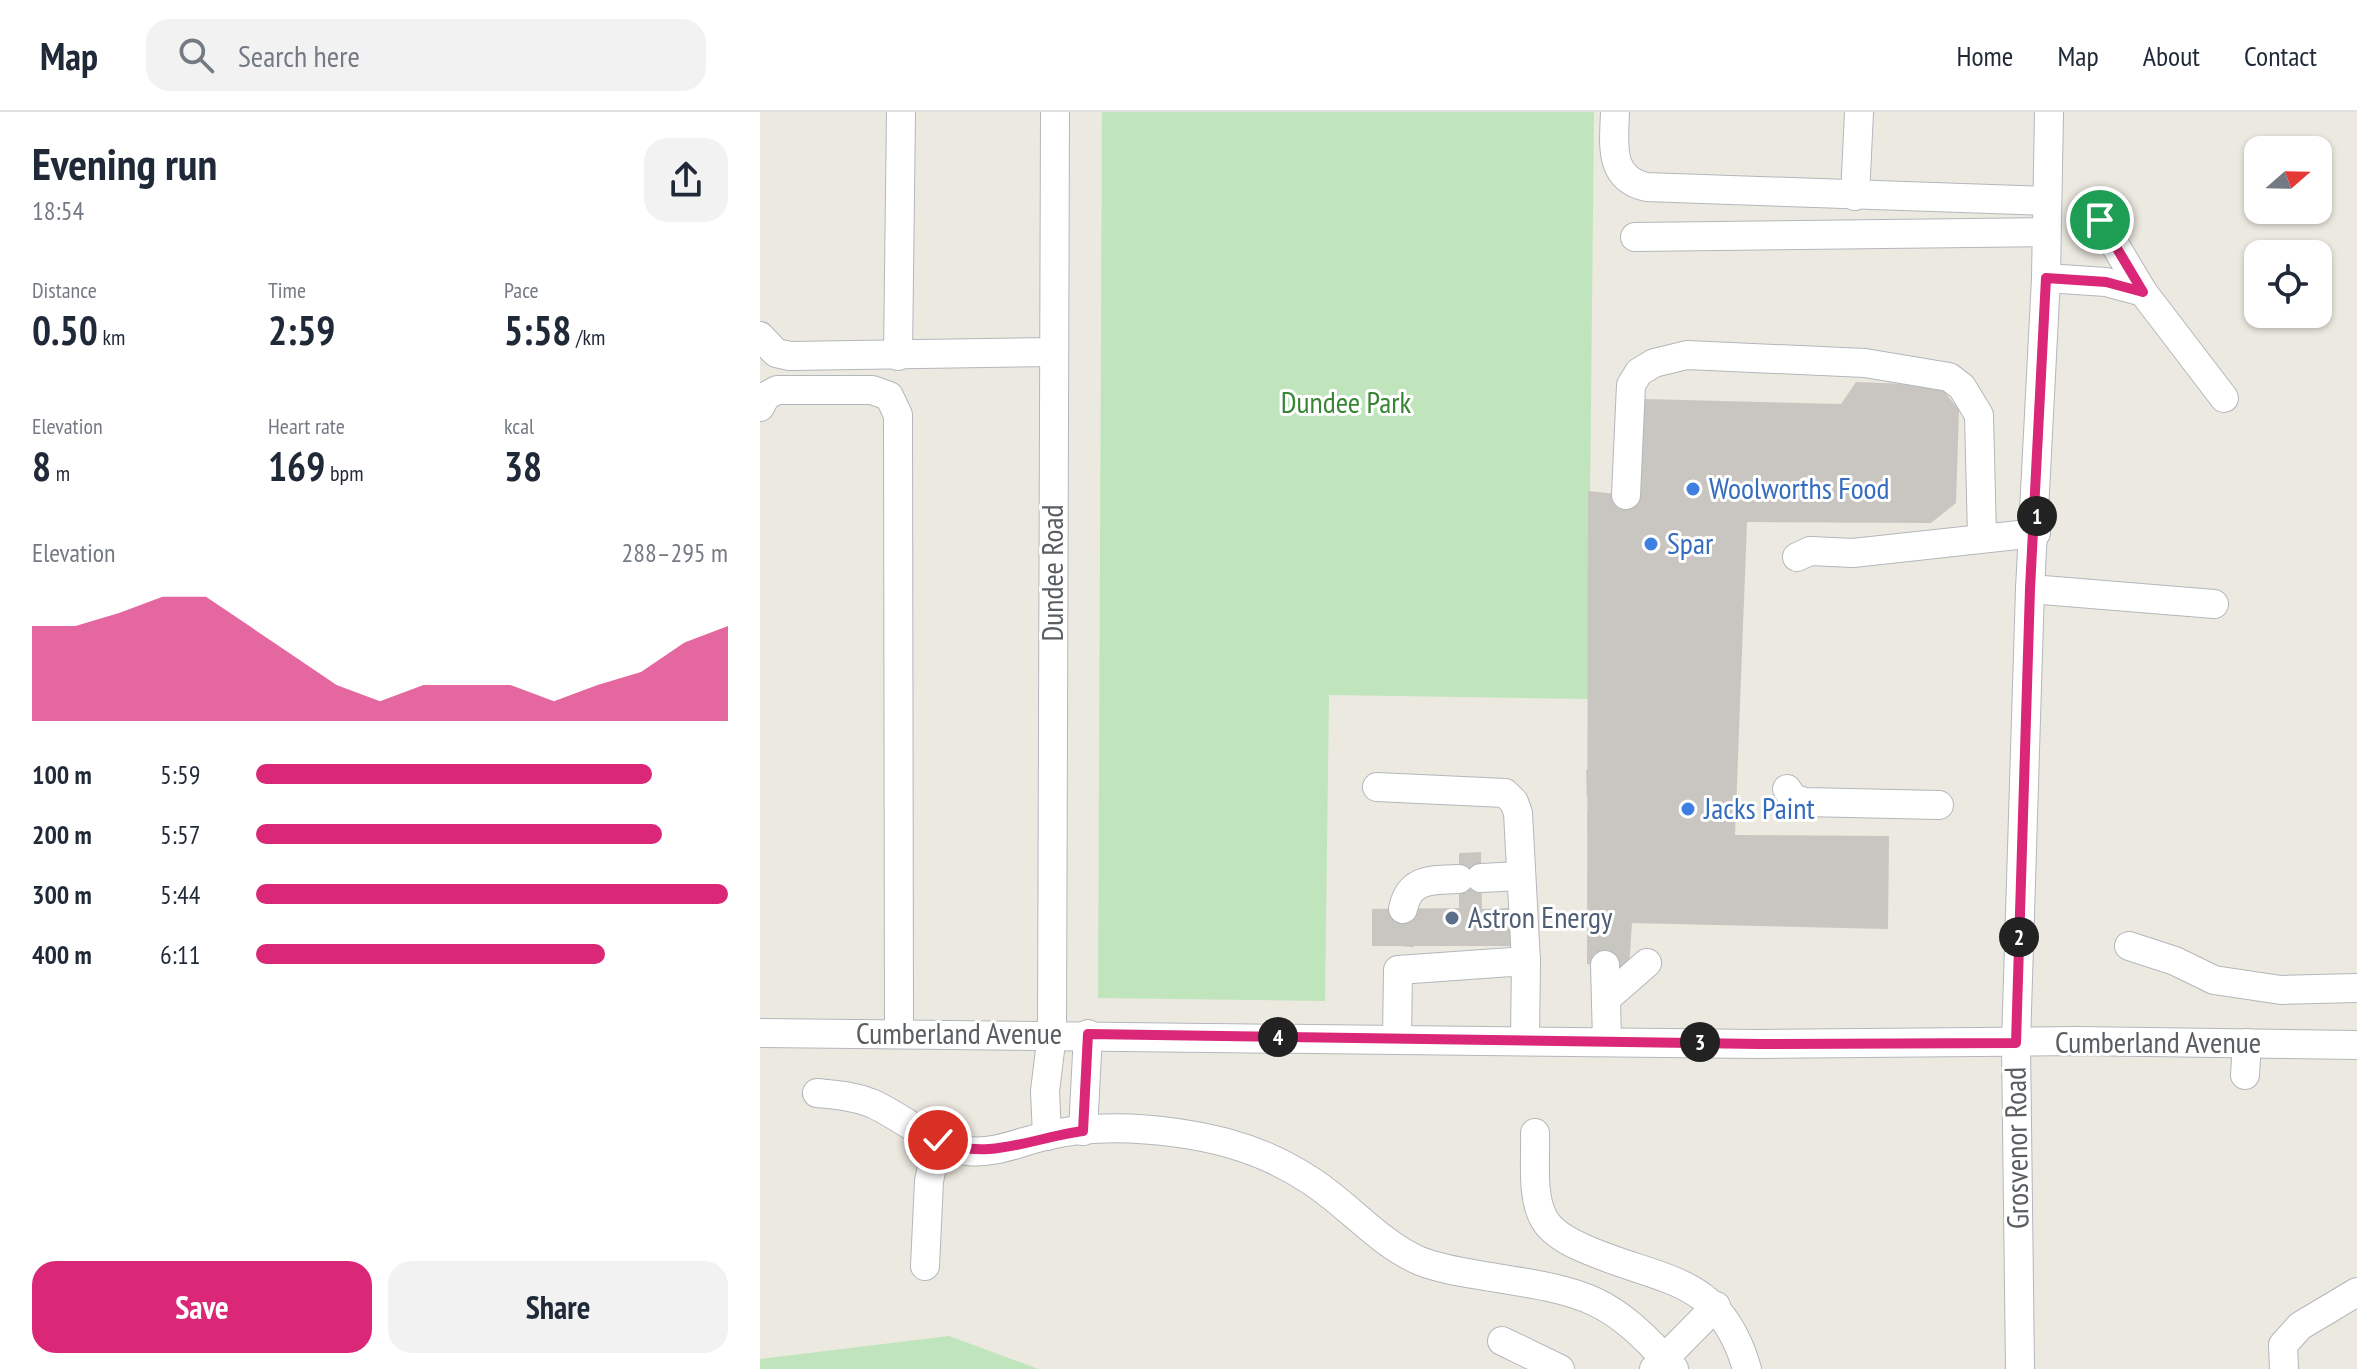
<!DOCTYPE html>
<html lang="en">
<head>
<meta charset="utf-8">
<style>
	:root { --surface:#fff; --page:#f2f2f3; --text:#1f2937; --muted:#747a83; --line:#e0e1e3; --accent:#db2777 }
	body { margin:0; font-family:"PT Sans Narrow",sans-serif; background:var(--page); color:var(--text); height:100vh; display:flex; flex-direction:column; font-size:30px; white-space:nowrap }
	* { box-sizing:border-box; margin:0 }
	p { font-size:26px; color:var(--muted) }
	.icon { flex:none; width:44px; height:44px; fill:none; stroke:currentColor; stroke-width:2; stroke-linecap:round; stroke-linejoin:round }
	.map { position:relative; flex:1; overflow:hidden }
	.panel { display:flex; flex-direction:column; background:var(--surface); width:760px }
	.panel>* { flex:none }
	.needle { width:52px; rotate:70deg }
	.fabs { position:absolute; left:1484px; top:24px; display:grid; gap:16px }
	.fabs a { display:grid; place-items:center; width:88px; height:88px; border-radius:16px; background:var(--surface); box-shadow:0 2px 6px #0004; font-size:40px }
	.pin { position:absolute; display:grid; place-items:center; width:68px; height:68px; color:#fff; margin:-34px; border:4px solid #fff; border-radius:50%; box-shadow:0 2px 8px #0007 }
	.km { position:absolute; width:40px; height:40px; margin:-20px; border-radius:50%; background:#222; color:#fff; font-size:22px; line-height:40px; text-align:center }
	.round { display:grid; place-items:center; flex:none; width:84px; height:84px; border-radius:24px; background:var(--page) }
	.headline { display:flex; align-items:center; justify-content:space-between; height:136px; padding:0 32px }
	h1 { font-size:44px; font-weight:700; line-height:60px }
	.figures { display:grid; grid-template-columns:repeat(3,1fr); gap:12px; height:136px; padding:8px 32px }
	.figures div { display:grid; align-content:center }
	.figures b { font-size:40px; font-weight:700 }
	.figures small { font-size:22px; font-weight:400 }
	.figures p { font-size:22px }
	.chart { height:224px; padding:16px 32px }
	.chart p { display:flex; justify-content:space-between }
	.chart svg { width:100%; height:144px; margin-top:8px; fill:var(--accent); opacity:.7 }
	.button { display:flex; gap:16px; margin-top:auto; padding:16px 32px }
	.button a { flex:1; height:92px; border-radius:24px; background:var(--accent); color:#fff; font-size:32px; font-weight:700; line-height:92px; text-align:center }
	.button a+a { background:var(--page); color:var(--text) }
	ul { padding:0 32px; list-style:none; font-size:26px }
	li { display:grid; grid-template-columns:128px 96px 1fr; align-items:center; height:60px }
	li i { height:20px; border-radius:10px; background:var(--accent) }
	header { display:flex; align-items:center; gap:48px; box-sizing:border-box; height:112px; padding:0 40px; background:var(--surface); border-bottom:2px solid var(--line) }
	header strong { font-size:38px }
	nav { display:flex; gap:44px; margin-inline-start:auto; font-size:28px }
	.search { width:560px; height:72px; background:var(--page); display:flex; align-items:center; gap:20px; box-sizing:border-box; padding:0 28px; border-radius:24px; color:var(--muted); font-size:30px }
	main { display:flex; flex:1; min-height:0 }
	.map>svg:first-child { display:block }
</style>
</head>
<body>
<header>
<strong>Map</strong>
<div class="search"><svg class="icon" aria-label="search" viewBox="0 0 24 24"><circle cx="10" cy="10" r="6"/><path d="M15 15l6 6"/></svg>Search here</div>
<nav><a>Home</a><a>Map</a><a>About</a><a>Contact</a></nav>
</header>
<main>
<section class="panel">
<div class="headline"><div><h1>Evening run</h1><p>18:54</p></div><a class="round"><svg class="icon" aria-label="share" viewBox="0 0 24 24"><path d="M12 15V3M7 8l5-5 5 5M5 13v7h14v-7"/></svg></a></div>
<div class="figures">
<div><p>Distance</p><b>0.50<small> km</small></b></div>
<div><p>Time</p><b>2:59</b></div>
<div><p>Pace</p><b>5:58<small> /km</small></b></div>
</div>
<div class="figures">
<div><p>Elevation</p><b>8<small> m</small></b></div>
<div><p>Heart rate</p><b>169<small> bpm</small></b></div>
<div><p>kcal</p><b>38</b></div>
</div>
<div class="chart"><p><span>Elevation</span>288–295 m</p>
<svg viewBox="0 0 160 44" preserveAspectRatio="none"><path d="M0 44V15L10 15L20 11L30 6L40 6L50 15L60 24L70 33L80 38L90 33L100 33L110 33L120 38L130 33L140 29L150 20L160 15V44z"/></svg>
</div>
<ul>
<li><b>100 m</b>5:59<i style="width:84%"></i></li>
<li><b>200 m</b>5:57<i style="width:86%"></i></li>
<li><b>300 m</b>5:44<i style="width:100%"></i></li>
<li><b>400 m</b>6:11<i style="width:74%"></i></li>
</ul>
<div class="button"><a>Save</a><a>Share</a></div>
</section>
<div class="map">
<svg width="1597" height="1257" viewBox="0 0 1597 1257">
	<rect width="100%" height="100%" fill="#ece9e0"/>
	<!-- green -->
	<g fill="#c0e5bc">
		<path d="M342,0h492l-6,587 -259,-4 -4,306 -227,-3z"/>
		<path d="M189,1224l89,33h-278v-10z"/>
	</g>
	<!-- building -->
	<g fill="#c9c5c0">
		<path d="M1096,270l83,3 20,25 -3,93 -25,20 -184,-1 -12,313 154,1 -1,93 -256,-6 -3,45 -42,-4 1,-473 50,5 7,-97 196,5z"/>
		<path d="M721,740l1,57 29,-1v38h-139v-37l87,-1v-55z"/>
	</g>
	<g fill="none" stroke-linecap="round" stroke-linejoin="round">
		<!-- minor-tunnel -->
		<g stroke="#c7c6c0" stroke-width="28" stroke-dasharray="28 14" stroke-linecap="butt">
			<path d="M640,834l3,-37"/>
			<path d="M845,853l-5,-199 24,-70 2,-201"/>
		</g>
		<defs>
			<g id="minor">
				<path d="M855,0c-1,32 -7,66 31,75l400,14"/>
				<path d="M1095,84l4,-84"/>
				<path d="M1340,108l43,72"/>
				<path d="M875,125l410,-5"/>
				<path d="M1286,166l60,4 37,10 81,106"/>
				<path d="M0,224l16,17 14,3 264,-4"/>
				<path d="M138,244l3,-244"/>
				<path d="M0,295l6,-11 11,-6h95l17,6 9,19 1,619"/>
				<path d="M866,383l5,-110 8,-13 15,-9 33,-8 178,8 84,14 13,10 17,28 3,121"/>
				<path d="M1037,445l13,-6 43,2 183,-20"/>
				<path d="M1270,477l184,15"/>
				<path d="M617,675l128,6 9,9 4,11 8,148"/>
				<path d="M1027,677l6,9 12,4 134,3"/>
				<path d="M721,766l40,-2"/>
				<path d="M643,797c6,-31 29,-29 56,-30"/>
				<path d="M1369,834l46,15 39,19 67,10 76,-2"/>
				<path d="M845,853l2,75"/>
				<path d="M847,886l40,-35"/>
				<path d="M0,921l999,11 317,-3 281,4"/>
				<path d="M637,927l1,-69 128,-9 -1,79"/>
				<path d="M1485,963l2,-32"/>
				<path d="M57,981c19,2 36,3 54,10 31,13 63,44 97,48 27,3 52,-9 77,-15 42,-10 90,-9 133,-3 45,6 92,21 130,46 39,24 70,64 112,82 23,9 48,12 71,16 93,15 118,18 183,92"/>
				<path d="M323,1019l5,-97"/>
				<path d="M775,1021c1,26 -4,63 9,86 8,14 25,23 39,29 78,35 136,25 164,121"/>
				<path d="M287,1024l-2,-45 7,-57 3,-922"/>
				<path d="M165,1154l4,-85 9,-41"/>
				<path d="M742,1229l58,28"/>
				<path d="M894,1257l62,-63"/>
				<path d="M1260,1257l-4,-326 14,-454 16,-311 3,-166"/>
				<path d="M1524,1257l-1,-24 17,-19 57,-34"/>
			</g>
		</defs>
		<!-- minor casing -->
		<use href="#minor" stroke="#b3b7bb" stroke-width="30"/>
		<!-- minor -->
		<use href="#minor" stroke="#fff" stroke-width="28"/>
	</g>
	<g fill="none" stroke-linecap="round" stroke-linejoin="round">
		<defs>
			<path id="route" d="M178,1028c47,23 97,-3 145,-9l5,-97 671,10 257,-1 14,-454 16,-311 60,4 37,10 -43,-72"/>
		</defs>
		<!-- route casing -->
		<use href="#route" stroke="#fff" stroke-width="16"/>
		<!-- route -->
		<use href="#route" stroke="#db2777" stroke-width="10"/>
	</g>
	<!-- markers -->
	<g fill="#3f7fe0" stroke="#fff" stroke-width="3">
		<circle cx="933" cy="377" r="8"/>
		<circle cx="891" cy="432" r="8"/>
		<circle cx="928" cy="697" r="8"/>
	</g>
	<circle fill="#5c6f8a" stroke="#fff" stroke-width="3" cx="692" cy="806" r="8"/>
	<g text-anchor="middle" stroke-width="6" stroke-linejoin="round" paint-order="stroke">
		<!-- park labels -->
		<g font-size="30" fill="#378535" stroke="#fff">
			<text x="586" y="301">Dundee Park</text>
		</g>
		<!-- shop labels -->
		<g font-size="30" fill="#366cbe" stroke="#fff" text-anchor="start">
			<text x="949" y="387">Woolworths Food</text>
			<text x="907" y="442">Spar</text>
			<text x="944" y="707">Jacks Paint</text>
		</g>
		<!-- street labels -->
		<g font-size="30" fill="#595e62" stroke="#fff">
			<text transform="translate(293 461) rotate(-90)" y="10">Dundee Road</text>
			<text x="199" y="932">Cumberland Avenue</text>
			<text x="1398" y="941">Cumberland Avenue</text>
			<text transform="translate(1257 1036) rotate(-91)" y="10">Grosvenor Road</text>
		</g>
		<!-- service labels -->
		<g font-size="30" fill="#4e5e75" stroke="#fff" text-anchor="start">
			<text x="708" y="816">Astron Energy</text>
		</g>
	</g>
</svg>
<div class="fabs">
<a><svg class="needle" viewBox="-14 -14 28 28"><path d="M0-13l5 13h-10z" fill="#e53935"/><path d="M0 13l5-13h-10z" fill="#747a83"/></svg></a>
<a><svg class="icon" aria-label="locate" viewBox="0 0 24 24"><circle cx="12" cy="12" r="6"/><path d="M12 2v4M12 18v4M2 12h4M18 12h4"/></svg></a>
</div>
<div class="pin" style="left:1340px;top:108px;background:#1e9e55"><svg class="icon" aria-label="arrive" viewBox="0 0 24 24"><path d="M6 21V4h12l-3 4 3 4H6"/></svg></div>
<div class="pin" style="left:178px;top:1028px;background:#d93025"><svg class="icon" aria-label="check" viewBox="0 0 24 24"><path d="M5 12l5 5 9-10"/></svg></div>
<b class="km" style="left:1277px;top:404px">1</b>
<b class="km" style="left:1259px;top:825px">2</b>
<b class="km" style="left:940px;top:930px">3</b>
<b class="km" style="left:518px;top:925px">4</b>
</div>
</main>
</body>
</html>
